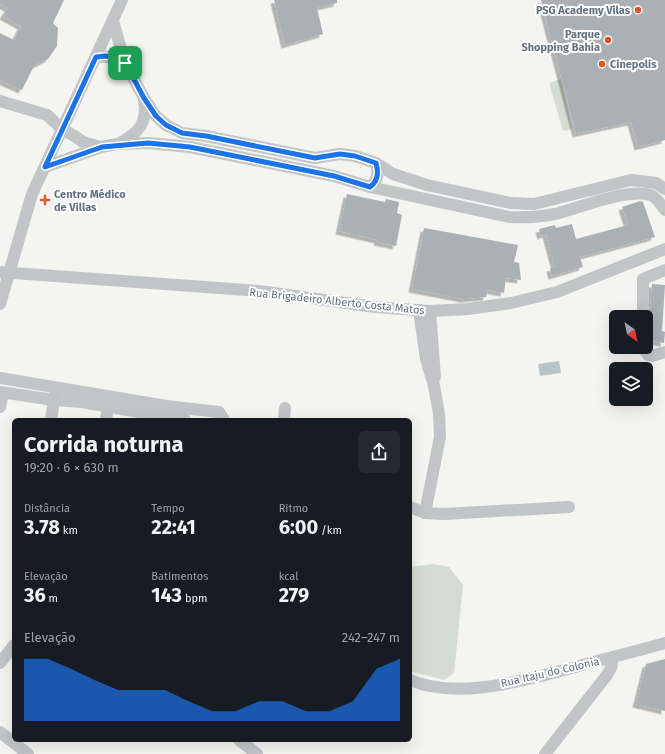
<!DOCTYPE html>
<html lang="pt">
<head>
<meta charset="utf-8">
<style>
	:root { --surface:#171b24; --page:#242831; --text:#f1f3f6; --muted:#9ea1a6; --accent:#1a73e8 }
	body { margin:0; font-family:"Fira Sans",sans-serif; background:var(--page); color:var(--text); height:100vh; display:flex; flex-direction:column; font-size:15px; white-space:nowrap }
	* { box-sizing:border-box; margin:0 }
	p { font-size:13px; color:var(--muted) }
	.icon { flex:none; width:22px; height:22px; fill:none; stroke:currentColor; stroke-width:2; stroke-linecap:round; stroke-linejoin:round }
	.map { position:relative; flex:1; overflow:hidden }
	.side { position:absolute; left:12px; top:418px; width:400px; height:324px; display:flex; flex-direction:column; background:var(--surface); border-radius:6px; box-shadow:0 4px 16px #0002 }
	.side>* { flex:none }
	.needle { width:26px; rotate:147deg }
	.tools { position:absolute; left:609px; top:310px; display:grid; gap:8px }
	.tools a { display:grid; place-items:center; width:44px; height:44px; border-radius:6px; background:var(--surface); box-shadow:0 4px 16px #0002; font-size:20px }
	.pin { position:absolute; display:grid; place-items:center; width:34px; height:34px; color:#fff; margin:-17px; border-radius:8px; box-shadow:0 2px 6px #0006 }
	.round { display:grid; place-items:center; flex:none; width:42px; height:42px; border-radius:6px; background:var(--page) }
	.head { display:flex; align-items:center; justify-content:space-between; height:68px; padding:0 12px }
	h1 { font-size:22px; font-weight:700; line-height:30px }
	.metrics { display:grid; grid-template-columns:repeat(3,1fr); gap:6px; height:68px; padding:4px 12px }
	.metrics div { display:grid; align-content:center }
	.metrics b { font-size:20px; font-weight:700 }
	.metrics small { font-size:11px; font-weight:400 }
	.metrics p { font-size:11px }
	.chart { height:112px; padding:8px 12px }
	.chart p { display:flex; justify-content:space-between }
	.chart svg { width:100%; height:72px; margin-top:4px; fill:var(--accent); opacity:.7 }
	.map>svg:first-child { display:block }
</style>
</head>
<body>
<div class="map">
<svg width="665" height="754" viewBox="0 0 665 754">
	<defs>
		<filter id="shadow"><feDropShadow dx="-3.5" dy="3.5" stdDeviation="0" flood-color="#0004"/></filter>
	</defs>
	<rect width="100%" height="100%" fill="#f4f4f0"/>
	<!-- green -->
	<g fill="#d4dbd1">
		<path d="M561,79l11,50 -9,2 -14,-48z"/>
		<path d="M433,564l16,3 14,18 -9,88 -10,7 -34,-9v-104z"/>
	</g>
	<!-- water -->
	<path fill="#b9c4c8" d="M559,361l2,12 -21,3 -2,-12z"/>
	<!-- building -->
	<g fill="#aab0b6" filter="url(#shadow)">
		<path d="M0,0h64l-11,23 5,5 -1,18 -9,13 -14,7 -12,24 -22,-10v-47l14,7 7,-14 -18,-10 5,-8 -8,-4z"/>
		<path d="M274,0h63v3l-20,5 6,26 -38,11z"/>
		<path d="M541,0h124v140l-27,7 -7,-25 -55,12z"/>
		<path d="M347,194l38,8 1,-3 13,3 -2,11 5,2 -6,31 -19,-4 1,-2 -39,-9z"/>
		<path d="M640,201l3,1 12,35 -75,20 3,10 -31,9 -2,-8 5,-1 -9,-33 -5,2 -2,-7 16,-4 1,3 16,-4 4,15 52,-14 -6,-18z"/>
		<path d="M424,228l94,17 -4,17 5,1 2,17 -15,-2 -2,15 -16,-3 -2,7 -22,2 -52,-10z"/>
		<path d="M652,284l13,1 -3,46 3,1 -1,11 -18,-3v-10h3z"/>
		<path d="M665,659v52l-29,-7 10,-40z"/>
	</g>
	<g fill="none" stroke-linecap="round" stroke-linejoin="round">
		<!-- minor -->
		<g stroke="#c1c5c8" stroke-width="12">
			<path d="M113,21l12,42 19,35 12,18 10,9 16,8 24,3 109,22 25,-4 15,2 21,7 17,11 34,11 83,18 24,1 97,-24 25,3 9,6"/>
			<path d="M96,57h17l12,6"/>
			<path d="M0,101l47,14 15,14 14,8 7,5 18,5"/>
			<path d="M118,144c21,-11 30,-21 26,-45"/>
			<path d="M45,167l56,-20 16,-3 31,-1 42,4 144,29 36,11 139,30c15,1 30,0 46,-3 24,-6 72,-26 95,-19 7,2 11,10 15,15"/>
			<path d="M370,187c8,-6 9,-14 6,-24"/>
			<path d="M0,272l259,19 116,16 55,4 38,-2 43,-6 46,-11 108,-43"/>
			<path d="M0,304l32,-110 90,-194"/>
			<path d="M419,310l7,49 8,27 5,28 1,23 -15,76"/>
			<path d="M430,311l5,66"/>
			<path d="M643,317v-38l22,-9"/>
			<path d="M643,347l5,8 4,1 13,-4"/>
			<path d="M0,378l166,28 53,6 5,8"/>
			<path d="M0,392l54,8 28,2 103,18"/>
			<path d="M0,407l3,-14"/>
			<path d="M51,420l4,-26"/>
			<path d="M106,420l2,-14"/>
			<path d="M284,420l1,-12"/>
			<path d="M410,507l15,6 19,1 125,-7"/>
			<path d="M0,663l14,-18"/>
			<path d="M410,680c47,20 111,1 158,-11 32,-9 65,-17 97,-26"/>
			<path d="M0,732l28,22"/>
			<path d="M239,740l18,14"/>
			<path d="M545,754l62,-79 4,-7 2,-11"/>
		</g>
	</g>
	<g fill="none" stroke-linecap="round" stroke-linejoin="round">
		<defs>
			<path id="route" d="M105,56l8,1 12,6 19,35 12,18 10,9 16,8 24,3 109,22 25,-4 15,2 21,7c3,10 2,18 -6,24l-36,-11 -144,-29 -42,-4 -46,4 -57,20 51,-110z"/>
		</defs>
		<!-- route casing -->
		<use href="#route" stroke="#fff" stroke-width="8"/>
		<!-- route -->
		<use href="#route" stroke="#1a73e8" stroke-width="5"/>
	</g>
	<!-- markers -->
	<g fill="#e15723" stroke="#fff" stroke-width="1.5">
		<circle cx="638" cy="10" r="4"/>
		<circle cx="608" cy="40" r="4"/>
		<circle cx="602" cy="64" r="4"/>
		<path d="M43 194h4v4h4v4h-4v4h-4v-4h-4v-4h4z"/>
	</g>
	<g text-anchor="middle" stroke-width="4" stroke-linejoin="round" paint-order="stroke">
		<!-- poi labels -->
		<g font-size="11" font-weight="bold" fill="#637281" stroke="#fff" text-anchor="end">
			<text x="630" y="14">PSG Academy Vilas</text>
			<text x="600" y="38">Parque<tspan x="600" dy="13">Shopping Bahia</tspan></text>
			<text x="610" y="68" text-anchor="start">Cinepolis</text>
			<text x="54" y="198" text-anchor="start">Centro Médico<tspan x="54" dy="13">de Villas</tspan></text>
		</g>
		<!-- street labels -->
		<g font-size="11" fill="#637281" stroke="#fff">
			<text transform="translate(337 301) rotate(6)" y="4">Rua Brigadeiro Alberto Costa Matos</text>
			<text transform="translate(550 672) rotate(-13)" y="4">Rua Itaju do Colonia</text>
		</g>
	</g>
</svg>
<div class="tools">
<a><svg class="needle" viewBox="-14 -14 28 28"><path d="M0-13l5 13h-10z" fill="#e53935"/><path d="M0 13l5-13h-10z" fill="#9ea1a6"/></svg></a>
<a><svg class="icon" aria-label="layers" viewBox="0 0 24 24"><path d="M12 4l9 5-9 5-9-5zM3 14l9 5 9-5"/></svg></a>
</div>
<div class="pin" style="left:125px;top:63px;background:#1e9e55"><svg class="icon" aria-label="arrive" viewBox="0 0 24 24"><path d="M6 21V4h12l-3 4 3 4H6"/></svg></div>
<section class="side">
<div class="head"><div><h1>Corrida noturna</h1><p>19:20 · 6 × 630 m</p></div><a class="round"><svg class="icon" aria-label="share" viewBox="0 0 24 24"><path d="M12 15V3M7 8l5-5 5 5M5 13v7h14v-7"/></svg></a></div>
<div class="metrics">
<div><p>Distância</p><b>3.78<small> km</small></b></div>
<div><p>Tempo</p><b>22:41</b></div>
<div><p>Ritmo</p><b>6:00<small> /km</small></b></div>
</div>
<div class="metrics">
<div><p>Elevação</p><b>36<small> m</small></b></div>
<div><p>Batimentos</p><b>143<small> bpm</small></b></div>
<div><p>kcal</p><b>279</b></div>
</div>
<div class="chart"><p><span>Elevação</span>242–247 m</p>
<svg viewBox="0 0 160 44" preserveAspectRatio="none"><path d="M0 44V6L10 6L20 12L30 19L40 25L50 25L60 25L70 32L80 38L90 38L100 32L110 32L120 38L130 38L140 32L150 12L160 6V44z"/></svg>
</div>
</section>
</div>
</body>
</html>
